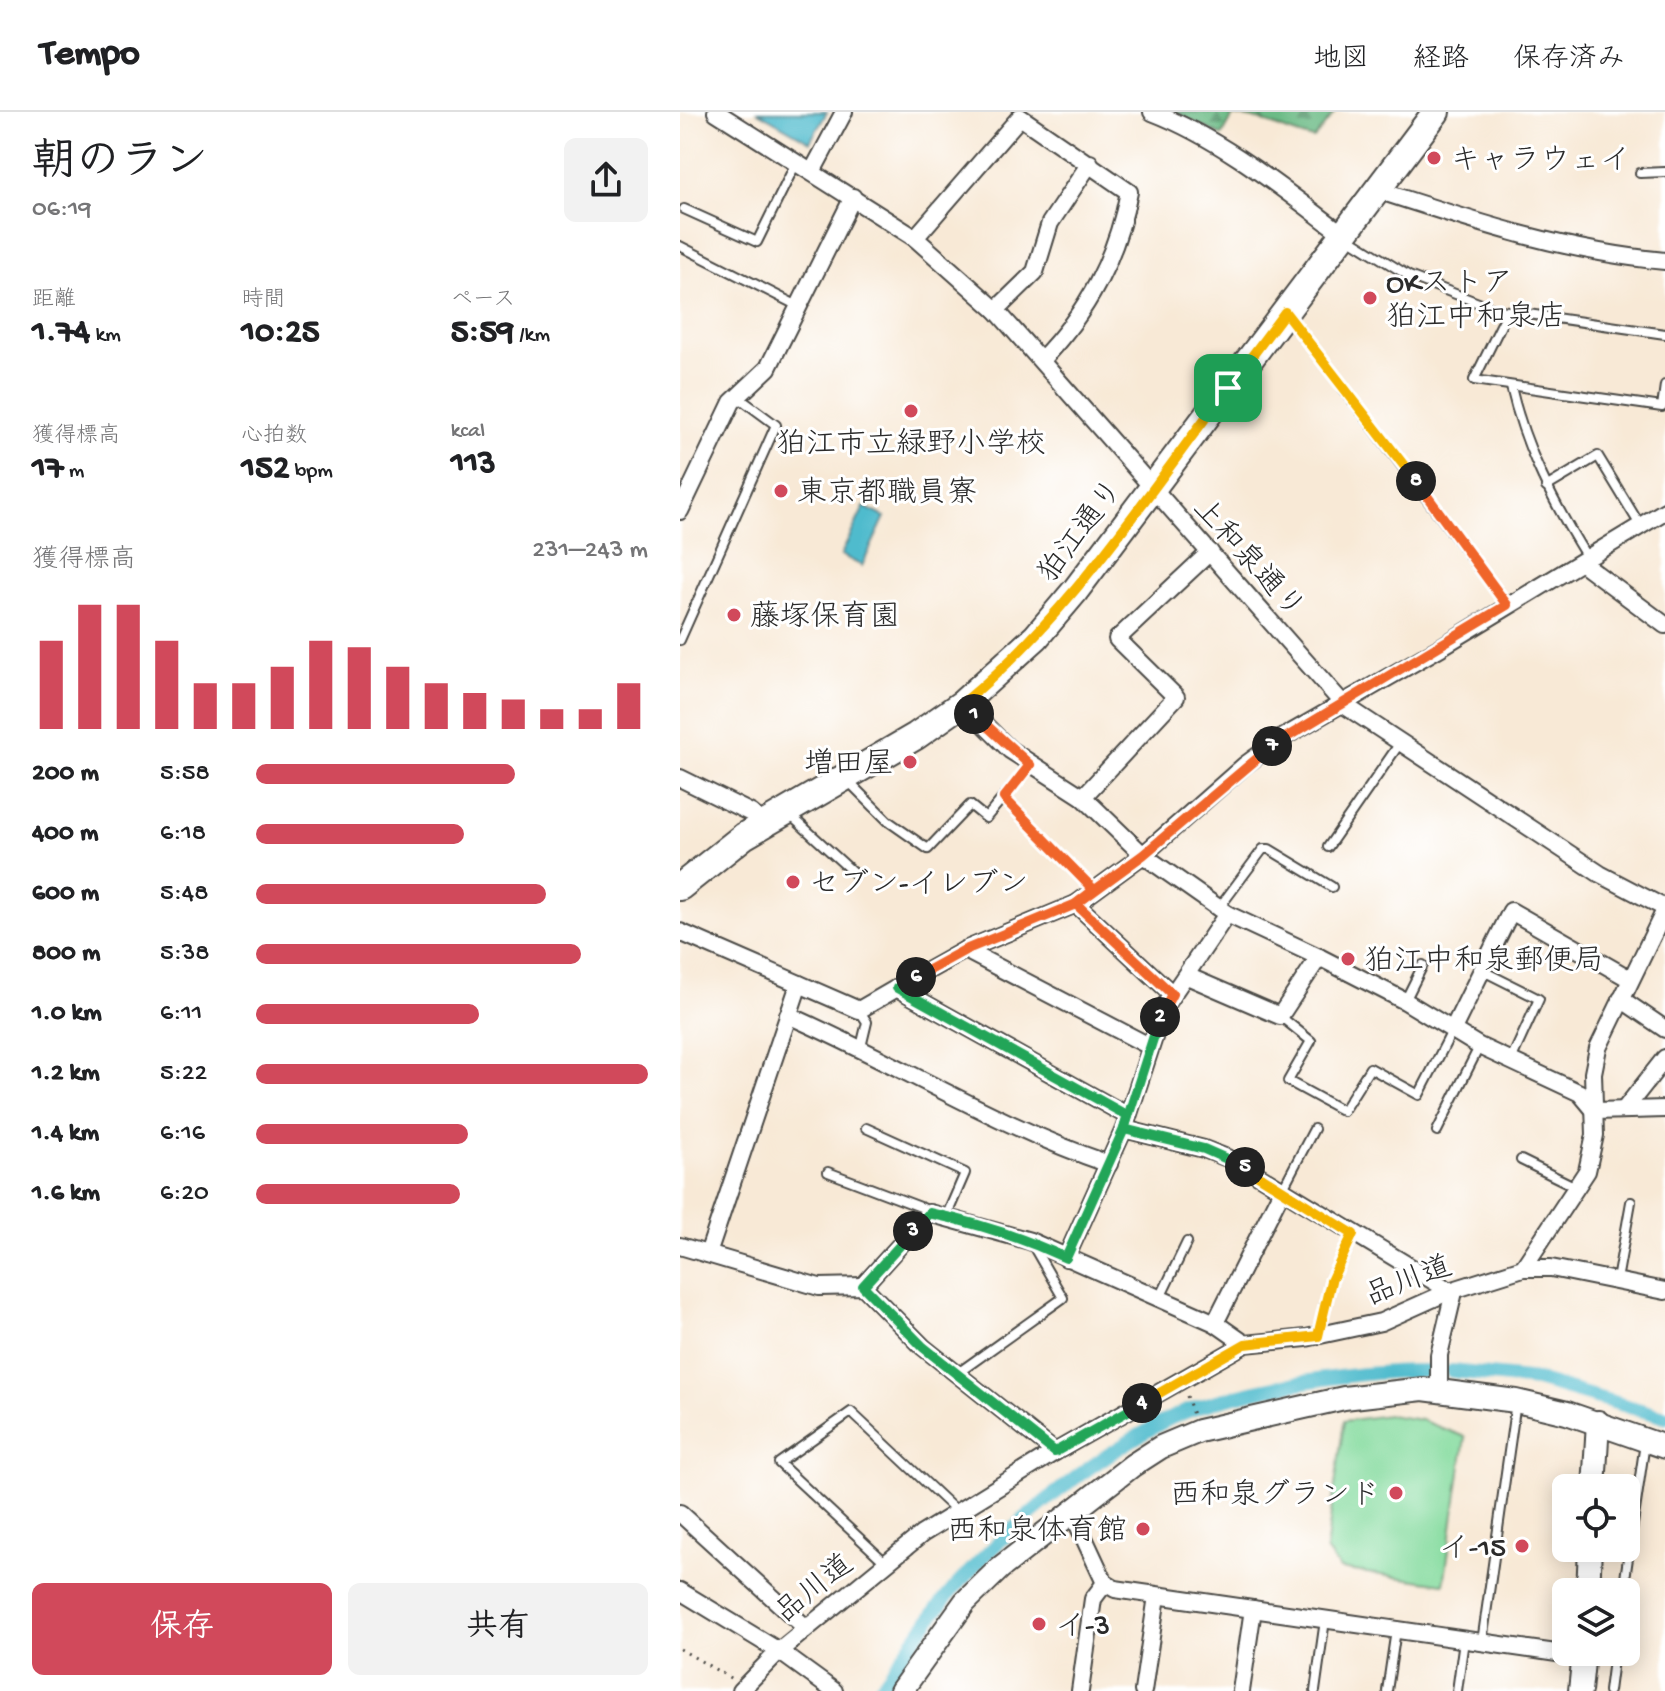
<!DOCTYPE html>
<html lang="ja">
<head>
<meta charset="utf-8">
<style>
	:root { --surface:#fff; --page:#f2f2f2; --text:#202124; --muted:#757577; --line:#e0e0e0; --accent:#d1495b }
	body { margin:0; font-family:"Gochi Hand","Klee One",sans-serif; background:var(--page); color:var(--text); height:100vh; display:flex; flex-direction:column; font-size:30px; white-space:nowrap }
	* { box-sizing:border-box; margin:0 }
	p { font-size:26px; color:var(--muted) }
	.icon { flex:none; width:44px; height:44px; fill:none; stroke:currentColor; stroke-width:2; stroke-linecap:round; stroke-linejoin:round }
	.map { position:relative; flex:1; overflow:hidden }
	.sheet { display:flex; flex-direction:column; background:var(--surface); width:680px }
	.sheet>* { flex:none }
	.buttons { position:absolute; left:872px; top:1362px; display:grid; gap:16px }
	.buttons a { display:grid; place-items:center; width:88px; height:88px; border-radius:12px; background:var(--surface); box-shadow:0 4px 20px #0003; font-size:40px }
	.pin { position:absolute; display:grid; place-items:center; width:68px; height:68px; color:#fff; margin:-34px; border-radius:16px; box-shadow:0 4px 12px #0006 }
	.km { position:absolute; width:40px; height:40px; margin:-20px; border-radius:50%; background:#222; color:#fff; font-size:22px; line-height:40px; text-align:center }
	.round { display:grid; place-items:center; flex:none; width:84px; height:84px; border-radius:12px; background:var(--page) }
	.summary { display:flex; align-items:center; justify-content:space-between; height:136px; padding:0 32px }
	h1 { font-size:44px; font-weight:700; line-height:60px }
	.stats { display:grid; grid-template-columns:repeat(3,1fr); gap:12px; height:136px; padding:8px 32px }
	.stats div { display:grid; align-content:center }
	.stats b { font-size:34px; font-weight:700 }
	.stats small { font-size:22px; font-weight:400 }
	.stats p { font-size:22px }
	.chart { height:224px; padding:16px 32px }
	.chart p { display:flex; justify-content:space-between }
	.chart svg { width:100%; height:144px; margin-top:8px; stroke:var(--accent); stroke-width:6 }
	.action { display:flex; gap:16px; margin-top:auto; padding:16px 32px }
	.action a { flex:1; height:92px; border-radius:12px; background:var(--accent); color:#fff; font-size:32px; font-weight:700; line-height:92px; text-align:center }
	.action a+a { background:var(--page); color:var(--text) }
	ul { padding:0 32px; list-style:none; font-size:26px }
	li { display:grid; grid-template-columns:128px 96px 1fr; align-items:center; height:60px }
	li i { height:20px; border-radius:10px; background:var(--accent) }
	header { display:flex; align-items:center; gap:48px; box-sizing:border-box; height:112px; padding:0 40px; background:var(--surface); border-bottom:2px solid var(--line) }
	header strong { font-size:38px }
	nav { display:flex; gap:44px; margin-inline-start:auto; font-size:28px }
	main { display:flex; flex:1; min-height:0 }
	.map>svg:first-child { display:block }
</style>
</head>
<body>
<header>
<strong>Tempo</strong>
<nav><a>地図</a><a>経路</a><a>保存済み</a></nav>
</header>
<main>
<section class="sheet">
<div class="summary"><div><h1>朝のラン</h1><p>06:19</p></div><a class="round"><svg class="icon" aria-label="share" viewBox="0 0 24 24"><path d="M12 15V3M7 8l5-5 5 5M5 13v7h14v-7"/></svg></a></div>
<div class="stats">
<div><p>距離</p><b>1.74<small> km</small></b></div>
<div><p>時間</p><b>10:25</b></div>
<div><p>ペース</p><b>5:59<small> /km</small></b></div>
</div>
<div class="stats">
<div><p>獲得標高</p><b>17<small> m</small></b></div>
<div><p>心拍数</p><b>152<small> bpm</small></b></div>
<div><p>kcal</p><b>113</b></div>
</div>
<div class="chart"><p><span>獲得標高</span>231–243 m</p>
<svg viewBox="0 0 160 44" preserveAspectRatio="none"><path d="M5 44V17M15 44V6M25 44V6M35 44V17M45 44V30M55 44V30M65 44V25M75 44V17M85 44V19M95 44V25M105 44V30M115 44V33M125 44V35M135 44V38M145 44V38M155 44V30"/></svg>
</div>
<ul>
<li><b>200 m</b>5:58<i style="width:66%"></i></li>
<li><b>400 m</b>6:18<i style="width:53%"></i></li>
<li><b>600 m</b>5:48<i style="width:74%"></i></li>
<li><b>800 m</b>5:38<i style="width:83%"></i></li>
<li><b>1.0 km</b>6:11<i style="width:57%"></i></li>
<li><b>1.2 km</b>5:22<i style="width:100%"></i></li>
<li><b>1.4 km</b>6:16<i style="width:54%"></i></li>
<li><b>1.6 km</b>6:20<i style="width:52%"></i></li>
</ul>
<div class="action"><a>保存</a><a>共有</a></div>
</section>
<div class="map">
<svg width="985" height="1579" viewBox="0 0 985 1579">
	<defs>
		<pattern id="forest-firs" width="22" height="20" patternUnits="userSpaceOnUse" patternTransform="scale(2)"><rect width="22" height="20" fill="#6cbb86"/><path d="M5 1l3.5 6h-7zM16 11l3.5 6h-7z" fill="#59986e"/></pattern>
	</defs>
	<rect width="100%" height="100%" fill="#fff"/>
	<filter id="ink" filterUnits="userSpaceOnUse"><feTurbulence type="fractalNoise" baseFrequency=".0125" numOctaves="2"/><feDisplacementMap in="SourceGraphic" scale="16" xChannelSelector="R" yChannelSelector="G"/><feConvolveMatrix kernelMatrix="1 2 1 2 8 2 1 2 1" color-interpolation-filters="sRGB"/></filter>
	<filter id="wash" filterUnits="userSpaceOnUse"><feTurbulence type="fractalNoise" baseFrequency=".006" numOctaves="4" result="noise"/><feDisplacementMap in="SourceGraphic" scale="32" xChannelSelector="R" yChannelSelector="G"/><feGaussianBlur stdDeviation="1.8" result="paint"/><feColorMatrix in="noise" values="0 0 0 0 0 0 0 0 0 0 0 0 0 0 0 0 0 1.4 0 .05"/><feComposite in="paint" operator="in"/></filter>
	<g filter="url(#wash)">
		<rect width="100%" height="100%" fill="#f8e9d6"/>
		<!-- forest -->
		<path fill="url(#forest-firs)" stroke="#4c7358" stroke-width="2" d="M494,0h161l-21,27c-29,-6 -51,-22 -81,-23l-11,20z"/>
		<!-- pitch -->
		<path fill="#85db9f" stroke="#588365" stroke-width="2" d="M708,1303l33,5 44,17 -21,147 -104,-15 -14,-19 18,-129z"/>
		<!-- water -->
		<g fill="#50bbcd" stroke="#3e737c" stroke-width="2">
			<path d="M78,0h69l-17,30z"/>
			<path d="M184,395l21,10 -23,49 -21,-11z"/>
		</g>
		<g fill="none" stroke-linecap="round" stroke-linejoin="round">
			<!-- canal -->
			<g stroke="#50bbcd" stroke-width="14">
				<path d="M772,1259l84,9 129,37"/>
				<path d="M198,1579c26,-35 50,-74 80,-107 57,-63 128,-120 203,-161 64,-34 194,-52 266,-52"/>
			</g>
		</g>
	</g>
	<g filter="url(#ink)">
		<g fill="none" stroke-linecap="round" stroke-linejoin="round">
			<defs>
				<g id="lane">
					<path d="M960,61l25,-1"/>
					<path d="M4,97l73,33 40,-81"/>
					<path d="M665,124l64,40 85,33 171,25"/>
					<path d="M0,134l118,60"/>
					<path d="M828,199l-34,69 188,27 3,-22"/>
					<path d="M608,203l219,290"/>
					<path d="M831,275c15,64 43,117 77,172"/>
					<path d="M866,375l52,-31 42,69"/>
					<path d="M0,528l96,-215 -38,-28"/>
					<path d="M168,669l40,40 40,28 42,-44 16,13 44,-53"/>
					<path d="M324,686l90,92"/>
					<path d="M108,701l67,61"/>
					<path d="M648,735l72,-104"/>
					<path d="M539,796l44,-59h6l63,38"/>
					<path d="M803,859l56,28 -28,61"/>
					<path d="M725,889l18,-36"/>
					<path d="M179,898l8,12 -6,25"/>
					<path d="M600,904l31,25 -23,40 55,30 27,-43 49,27 33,-64"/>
					<path d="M186,1016l99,45 -19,44"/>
					<path d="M757,1019l42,-84"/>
					<path d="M841,1048l57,28"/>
					<path d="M148,1060l95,36 6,5"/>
					<path d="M602,1078l32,-61"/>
					<path d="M937,1168l14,-78"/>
					<path d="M480,1186l27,-56"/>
					<path d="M638,1223l13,-54 22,-47"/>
					<path d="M278,1261l105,-75 -31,-54"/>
					<path d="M206,1451l-107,-100 72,-51 105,99"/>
					<path d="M943,1480l22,-149"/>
					<path d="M802,1530l34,-240"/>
					<path d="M635,1579l10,-71"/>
					<path d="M707,1579l9,-61"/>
					<path d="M777,1579l7,-51"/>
					<path d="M929,1579l5,-39"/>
				</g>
				<g id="street">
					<path d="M36,0l199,126 81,72 348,395 256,169 65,34"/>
					<path d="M472,0c70,27 132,78 192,123"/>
					<path d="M133,58l31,-58"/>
					<path d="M697,78c95,31 188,62 288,71"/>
					<path d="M235,126l105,-121 109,75c-13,66 -41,120 -88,168"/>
					<path d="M316,198l39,-38 15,-49 40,-60"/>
					<path d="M0,399l52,-109 36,-34 85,-171"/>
					<path d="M902,451l83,62"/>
					<path d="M283,591l47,47 73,47 60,58 84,59 92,43 86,44 74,45 101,47 15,18 70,-2"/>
					<path d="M0,666l71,35 12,10"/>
					<path d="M403,685l93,-100 -59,-58 93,-87"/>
					<path d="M396,792l67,-49 102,-90 37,-27 159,-91 224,-136"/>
					<path d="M0,820l179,78 38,-22 231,128"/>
					<path d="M285,838l184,96"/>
					<path d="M507,864l93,40 39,-59"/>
					<path d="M217,876l68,-38 111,-46 96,90"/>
					<path d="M941,887l44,30"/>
					<path d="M108,903c108,47 209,111 321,149"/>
					<path d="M772,919l59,-120 119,68"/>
					<path d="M944,998l41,-52"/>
					<path d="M444,1017l80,20 31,12 215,130 3,5 -14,59v35"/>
					<path d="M0,1134l139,41 44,-1 60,61 132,105"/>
					<path d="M28,1142l91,-270"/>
					<path d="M386,1146l58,-129 40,-122 63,-93"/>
					<path d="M843,1156h28l114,23"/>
					<path d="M183,1174l66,-73 101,28 185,82 30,21"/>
					<path d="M535,1211l67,-133"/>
					<path d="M392,1400l33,71 10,6 469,68"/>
					<path d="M0,1401l126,115"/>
					<path d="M0,1479l99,60 55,40"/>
					<path d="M60,1579l39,-40 143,-117 133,-82 190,-108 61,-6 75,-16 69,-31 73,-23 64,-97 8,-36 -2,-62 5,-25 67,-138"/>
					<path d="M400,1579l13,-92 12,-16"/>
					<path d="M463,1579l14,-95"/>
					<path d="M561,1579l12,-82"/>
				</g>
				<g id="secondary">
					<path d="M914,1376l4,-66"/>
					<path d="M908,1480l2,-44"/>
					<path d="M221,1579l64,-89 35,-34 133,-103 28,-18 38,-16 145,-33 79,-9 93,12 51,12 98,34"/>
					<path d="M900,1579l4,-39"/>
				</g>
				<path id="primary" d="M0,775l64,-51 172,-100 47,-33 73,-66 39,-46 361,-479"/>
			</defs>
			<!-- lane casing -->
			<use href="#lane" stroke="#4a4845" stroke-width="12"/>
			<!-- street casing -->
			<use href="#street" stroke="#4a4845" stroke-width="20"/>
			<!-- secondary casing -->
			<use href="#secondary" stroke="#4a4845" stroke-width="26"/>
			<!-- primary casing -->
			<use href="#primary" stroke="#4a4845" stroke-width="30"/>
			<!-- path -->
			<g stroke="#4a4845" stroke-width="3" stroke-dasharray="2 6" stroke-linecap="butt">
				<path d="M507,1284l6,19"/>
				<path d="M0,1537l52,30"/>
			</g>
			<!-- lane -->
			<use href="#lane" stroke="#fff" stroke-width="8"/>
			<!-- street -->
			<use href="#street" stroke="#fff" stroke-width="16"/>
			<!-- secondary -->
			<use href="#secondary" stroke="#fff" stroke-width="22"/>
			<!-- primary -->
			<use href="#primary" stroke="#fff" stroke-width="26"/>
		</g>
	</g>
	<g fill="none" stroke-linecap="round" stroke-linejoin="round" filter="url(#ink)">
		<defs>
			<path id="split-1" d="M294,602l-11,-11c107,-88 182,-206 265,-315"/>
			<path id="split-2" d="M294,602l56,51 -26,33 90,92 -18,14 96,90 -12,23"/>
			<path id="split-3" d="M233,1119l16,-18c48,10 92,24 137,45l58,-129 36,-112"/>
			<path id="split-4" d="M233,1119l-50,55 60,61 132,105 87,-49"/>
			<path id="split-5" d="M462,1291l103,-59 73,-8 13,-55 22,-47 -108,-67"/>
			<path id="split-6" d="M236,865l-19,11 231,128 -4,13 80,20 41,18"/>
			<path id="split-7" d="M236,865l49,-27 111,-46 67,-49 129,-109"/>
			<path id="split-8" d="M592,634l235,-141 -91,-124"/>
			<path id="split-9" d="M548,276l57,-76 131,169"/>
		</defs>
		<!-- split-1 casing -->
		<use href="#split-1" stroke="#fff" stroke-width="16"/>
		<!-- split-2 casing -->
		<use href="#split-2" stroke="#fff" stroke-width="16"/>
		<!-- split-3 casing -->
		<use href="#split-3" stroke="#fff" stroke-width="16"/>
		<!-- split-4 casing -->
		<use href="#split-4" stroke="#fff" stroke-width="16"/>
		<!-- split-5 casing -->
		<use href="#split-5" stroke="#fff" stroke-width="16"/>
		<!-- split-6 casing -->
		<use href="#split-6" stroke="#fff" stroke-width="16"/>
		<!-- split-7 casing -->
		<use href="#split-7" stroke="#fff" stroke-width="16"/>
		<!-- split-8 casing -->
		<use href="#split-8" stroke="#fff" stroke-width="16"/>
		<!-- split-9 casing -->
		<use href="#split-9" stroke="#fff" stroke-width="16"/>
		<!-- split-1 -->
		<use href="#split-1" stroke="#f5b400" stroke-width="10"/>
		<!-- split-2 -->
		<use href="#split-2" stroke="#f0652b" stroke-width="10"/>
		<!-- split-3 -->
		<use href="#split-3" stroke="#22a559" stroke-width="10"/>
		<!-- split-4 -->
		<use href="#split-4" stroke="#22a559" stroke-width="10"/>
		<!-- split-5 -->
		<use href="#split-5" stroke="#f5b400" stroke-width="10"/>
		<!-- split-6 -->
		<use href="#split-6" stroke="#22a559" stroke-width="10"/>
		<!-- split-7 -->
		<use href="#split-7" stroke="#f0652b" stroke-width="10"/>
		<!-- split-8 -->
		<use href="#split-8" stroke="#f0652b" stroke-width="10"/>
		<!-- split-9 -->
		<use href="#split-9" stroke="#f5b400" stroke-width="10"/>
	</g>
	<!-- markers -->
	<g fill="#d1495b" stroke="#fff" stroke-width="3">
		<circle cx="754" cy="46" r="8"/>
		<circle cx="690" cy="186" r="8"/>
		<circle cx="231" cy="299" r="8"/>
		<circle cx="101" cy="379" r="8"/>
		<circle cx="54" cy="503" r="8"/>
		<circle cx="230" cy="650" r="8"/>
		<circle cx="113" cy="770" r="8"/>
		<circle cx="668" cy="847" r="8"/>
		<circle cx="716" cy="1381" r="8"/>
		<circle cx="463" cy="1417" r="8"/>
		<circle cx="842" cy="1434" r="8"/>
		<circle cx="359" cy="1512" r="8"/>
	</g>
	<g text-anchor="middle" stroke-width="6" stroke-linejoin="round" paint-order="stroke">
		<!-- poi labels -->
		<g font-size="30" fill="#2b2b2b" stroke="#fff" text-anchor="start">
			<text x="770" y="56">キャラウェイ</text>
			<text x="706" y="179">OKストア<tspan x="706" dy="34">狛江中和泉店</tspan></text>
			<text x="231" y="340" text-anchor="middle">狛江市立緑野小学校</text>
			<text x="117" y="389">東京都職員寮</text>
			<text x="70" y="513">藤塚保育園</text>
			<text x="214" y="660" text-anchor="end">増田屋</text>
			<text x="129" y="780">セブン-イレブン</text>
			<text x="684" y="857">狛江中和泉郵便局</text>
			<text x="700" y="1391" text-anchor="end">西和泉グランド</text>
			<text x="447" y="1427" text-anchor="end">西和泉体育館</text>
			<text x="826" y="1444" text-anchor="end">イ-15</text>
			<text x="375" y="1522">イ-3</text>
		</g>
		<!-- street labels -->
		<g font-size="30" fill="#2b2b2b" stroke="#fff">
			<text transform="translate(399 418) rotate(-53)" y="10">狛江通り</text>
			<text transform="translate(570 445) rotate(48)" y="10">上和泉通り</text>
			<text transform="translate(728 1167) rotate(-21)" y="10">品川道</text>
			<text transform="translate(133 1475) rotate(-39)" y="10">品川道</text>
		</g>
	</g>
</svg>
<div class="buttons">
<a><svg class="icon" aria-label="locate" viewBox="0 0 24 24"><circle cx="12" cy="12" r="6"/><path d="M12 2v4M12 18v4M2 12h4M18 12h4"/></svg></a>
<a><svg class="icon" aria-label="layers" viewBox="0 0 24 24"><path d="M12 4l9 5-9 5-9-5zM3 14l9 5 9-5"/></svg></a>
</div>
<div class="pin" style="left:548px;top:276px;background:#1e9e55"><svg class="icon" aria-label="arrive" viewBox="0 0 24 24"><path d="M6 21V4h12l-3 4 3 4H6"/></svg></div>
<b class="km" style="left:294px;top:602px">1</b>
<b class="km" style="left:480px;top:905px">2</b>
<b class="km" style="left:233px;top:1119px">3</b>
<b class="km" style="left:462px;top:1291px">4</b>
<b class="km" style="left:565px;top:1055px">5</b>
<b class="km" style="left:236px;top:865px">6</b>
<b class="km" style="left:592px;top:634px">7</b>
<b class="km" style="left:736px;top:369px">8</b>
</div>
</main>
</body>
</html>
